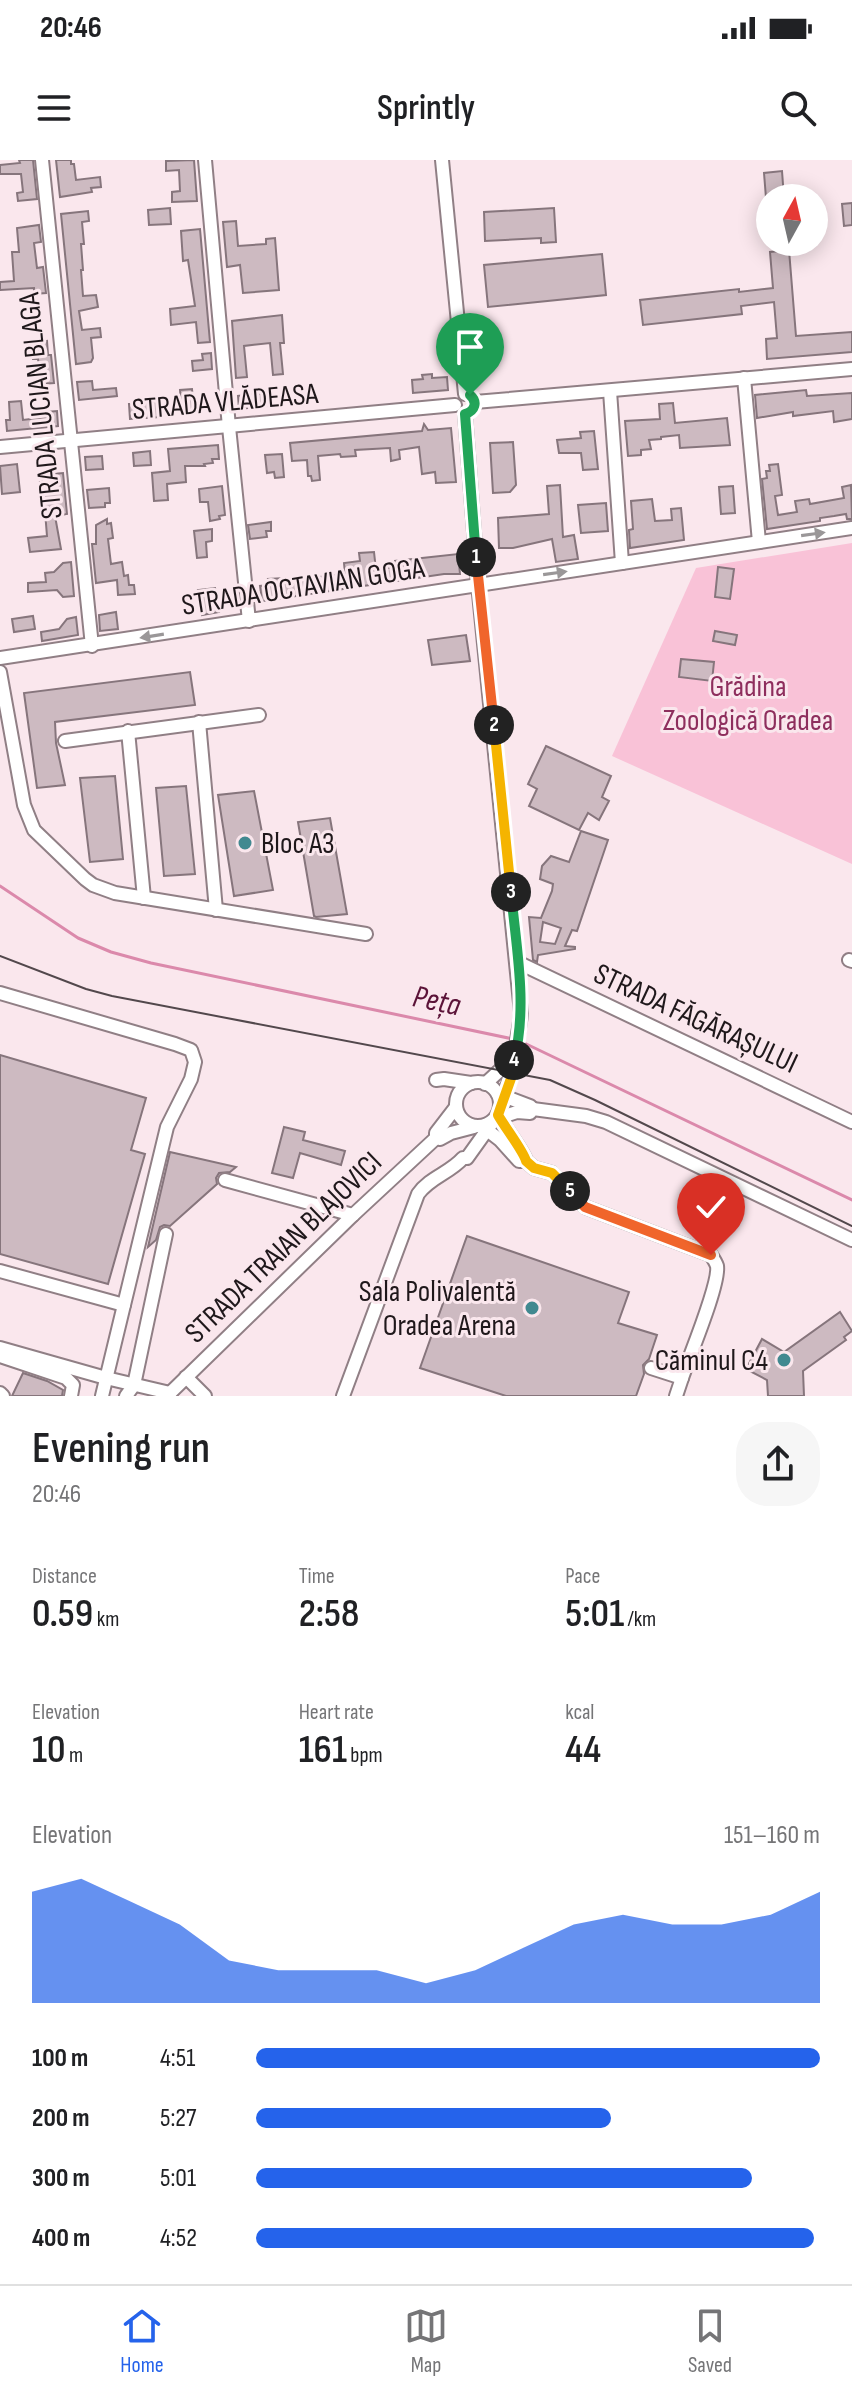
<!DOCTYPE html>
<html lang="en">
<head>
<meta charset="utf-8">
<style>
	:root { --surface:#fff; --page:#f6f6f6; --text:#202124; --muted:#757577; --line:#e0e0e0; --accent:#2563eb }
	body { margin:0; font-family:"Sofia Sans Condensed",sans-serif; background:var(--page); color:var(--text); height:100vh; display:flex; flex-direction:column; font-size:30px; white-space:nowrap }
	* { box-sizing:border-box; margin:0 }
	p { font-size:26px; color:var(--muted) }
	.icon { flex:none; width:44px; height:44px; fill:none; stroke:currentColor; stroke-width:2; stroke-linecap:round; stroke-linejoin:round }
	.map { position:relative; height:1236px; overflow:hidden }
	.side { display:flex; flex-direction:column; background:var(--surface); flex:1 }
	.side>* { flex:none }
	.needle { width:52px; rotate:8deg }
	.fabs { position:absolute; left:756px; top:24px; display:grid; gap:16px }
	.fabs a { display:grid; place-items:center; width:72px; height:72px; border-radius:50%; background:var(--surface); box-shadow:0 4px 20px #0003; font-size:40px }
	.pin { position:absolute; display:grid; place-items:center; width:68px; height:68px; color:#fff; margin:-82px -34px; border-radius:50% 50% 50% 0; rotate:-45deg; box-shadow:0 0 8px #0007 }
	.pin .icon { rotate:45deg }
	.km { position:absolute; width:40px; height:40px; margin:-20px; border-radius:50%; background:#222; color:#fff; font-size:22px; line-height:40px; text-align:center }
	.round { display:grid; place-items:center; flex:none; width:84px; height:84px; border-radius:32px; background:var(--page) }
	.summary { display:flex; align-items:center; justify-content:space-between; height:136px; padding:0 32px }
	h1 { font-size:44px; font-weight:600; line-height:60px }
	.metrics { display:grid; grid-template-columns:repeat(3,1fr); gap:12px; height:136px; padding:8px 32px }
	.metrics div { display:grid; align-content:center }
	.metrics b { font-size:40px; font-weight:600 }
	.metrics small { font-size:22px; font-weight:400 }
	.metrics p { font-size:22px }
	.chart { height:224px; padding:16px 32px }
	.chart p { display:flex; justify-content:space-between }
	.chart svg { width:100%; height:144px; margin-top:8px; fill:var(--accent); opacity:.7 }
	ul { padding:0 32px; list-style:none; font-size:26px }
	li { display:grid; grid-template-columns:128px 96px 1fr; align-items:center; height:60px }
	li i { height:20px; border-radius:10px; background:var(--accent) }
	.status { display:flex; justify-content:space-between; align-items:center; height:56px; padding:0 40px; background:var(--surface); direction:ltr }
	.status svg { height:22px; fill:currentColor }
	header { display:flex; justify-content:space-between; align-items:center; height:104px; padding:0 32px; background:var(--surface); font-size:36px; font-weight:600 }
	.tab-bar { display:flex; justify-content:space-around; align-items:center; height:112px; border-top:2px solid var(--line); background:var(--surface); font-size:22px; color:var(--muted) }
	.tab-bar a { display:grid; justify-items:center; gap:4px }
	.tab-bar .selected { color:var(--accent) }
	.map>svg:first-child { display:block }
</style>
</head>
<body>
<div class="status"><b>20:46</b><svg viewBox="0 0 49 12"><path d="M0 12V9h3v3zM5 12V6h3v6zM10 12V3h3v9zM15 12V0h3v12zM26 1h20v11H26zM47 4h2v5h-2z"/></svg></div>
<header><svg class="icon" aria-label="menu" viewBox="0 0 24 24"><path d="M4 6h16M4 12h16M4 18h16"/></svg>Sprintly<svg class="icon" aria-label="search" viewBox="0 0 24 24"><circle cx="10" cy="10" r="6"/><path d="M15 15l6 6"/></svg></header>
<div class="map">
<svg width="852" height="1236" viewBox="0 0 852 1236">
	<rect width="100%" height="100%" fill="#fae7ed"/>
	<!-- green -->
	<path fill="#f9c2d7" d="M852,383v321l-240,-108 84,-188z"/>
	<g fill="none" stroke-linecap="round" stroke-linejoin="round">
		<!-- stream -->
		<g stroke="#db89ab" stroke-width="3">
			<path d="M0,726l78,52 33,14 40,11 362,76"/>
			<path d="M520,881l332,159"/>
		</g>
	</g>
	<!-- building -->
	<g fill="#cdbac1" stroke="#86757c" stroke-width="2" fill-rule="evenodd">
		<path d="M19,0h14l4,39 -19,2 -1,-8 6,-1 -2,-18h-21v-9l20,-2z"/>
		<path d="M56,0h15v4h3l2,16 24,-3 1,10 -10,1 1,4 -32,5z"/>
		<path d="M194,0l3,41 -25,1v-10l8,-1 -1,-21 -13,1v-10z"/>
		<path d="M782,11l2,27h-18l-2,-25z"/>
		<path d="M852,43v22l-8,1 -2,-22z"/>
		<path d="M170,48l1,16 -22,1 -1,-15z"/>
		<path d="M554,48l2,34 -15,1v-5l-56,3 -1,-29z"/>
		<path d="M88,51l1,10 -7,1 2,22h-3l2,26h-2l2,26 13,-1 2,12 -19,4 3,19 18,-2 1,9 -10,1 2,20 -2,4 -15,2 -15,-150z"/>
		<path d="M236,61l2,25 28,-2v-5l9,-1 4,52 -36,3 -3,-28 -13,2 -4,-45z"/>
		<path d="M39,65l2,17 -7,1 3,25 6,-1 3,26 -12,1v-6l-34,2v-8l14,-1 -2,-29h7l-2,-24z"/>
		<path d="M200,69l10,113 -12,1 -2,-21 -25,3 -1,-16 25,-3 -7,-46 -5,1 -2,-30z"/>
		<path d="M789,90l7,86 56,-4v20l-85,7 -1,-20 11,-1 -3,-36 -33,4 1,8 -99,11 -3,-25 99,-11v3l34,-4 -3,-36z"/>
		<path d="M602,94l4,41 -118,12 -4,-42z"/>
		<path d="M282,155l2,28h-4l3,31 -10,1 -3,-32 -26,3 3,31 -11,1 -4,-57z"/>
		<path d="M47,181l1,14h3l3,28 -13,1 -3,-25h-5l-1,-16z"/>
		<path d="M211,193l1,16 -19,2 -1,-10 11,-1 -1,-6z"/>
		<path d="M432,214v4l15,-1 1,13 -35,3 -1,-13 11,-1 -1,-4z"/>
		<path d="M92,221l1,9 23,-2 1,8 -38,4 -2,-18z"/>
		<path d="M192,229l2,24 -12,1 -2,-24z"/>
		<path d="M806,230l1,6 45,-3v26l-18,3 -1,-11 -40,5v-4l-36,6 -2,-23z"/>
		<path d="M266,233l1,13 -28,3 -1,-13z"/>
		<path d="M162,239l1,9h-5l1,9 -29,2 -1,-15h6v-3z"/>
		<path d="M21,241l2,19 23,-3v-5l11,-1 1,15 -51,5 -1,-11h4l-1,-18z"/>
		<path d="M673,243l2,20 52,-5 3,27 -50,3 -1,-13 -18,2v2l-12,1 2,9 -10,1v5l-13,1 -3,-35 35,-2 -1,-15z"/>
		<path d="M424,264l4,6 23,-2 5,54 -20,1 -1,-11 -13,2 -3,-27 -20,3 1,9 -9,2 -1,-13 -35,2 1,6 -15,1 -1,-3 -22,2 2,24 -8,1 -1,-5h-3l-1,-16 -15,1 -2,-18 132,-12z"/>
		<path d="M594,271l4,38 -15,1 -2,-17h-22l-2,-13 24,-2 -1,-6z"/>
		<path d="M513,282l3,43 -6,7 -17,1 -3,-50z"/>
		<path d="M218,285l1,14h-7l1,4 -9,1 1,2h-20l1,16 -19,2 1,16 -14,1 -2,-28 18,-2 -2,-22z"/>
		<path d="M150,291l1,14 -17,1 -1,-13z"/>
		<path d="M282,294l2,23 -9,1 -1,-6 -7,1 -2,-18z"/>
		<path d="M102,296l1,13 -17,1 -1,-13z"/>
		<path d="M17,304l3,28 -18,2 -2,-28z"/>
		<path d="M778,304l4,31 -7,1 3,19 19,-3 -2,-11 14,-2 1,5 34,-6 -2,-11 9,-2 1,34h-5l-1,-5 -12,2 -14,2v3l-53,8 -5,-50 5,-1 -1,-7h4l-1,-6z"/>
		<path d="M63,313l4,41 -12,2 6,33 -31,3 -2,-14 19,-2 -3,-37h-2l-2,-17h3l-1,-7z"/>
		<path d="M560,325l3,52 11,-2 4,24 -22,3 -4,-23 -39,9h-14l-1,-30 51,-4 -2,-28z"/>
		<path d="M222,326l3,29 -6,1 1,3 -10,2 -2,-19h-8l-1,-13z"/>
		<path d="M733,326l2,27 -14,1 -2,-27z"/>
		<path d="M109,328l1,15h-5v4l-16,1 -2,-18z"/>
		<path d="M652,339l3,22 17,-1 -1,-11 10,-1 3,32 -54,8 -1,-18 4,-1 -2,-28z"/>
		<path d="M606,343l2,28 -27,2 -3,-28z"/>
		<path d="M107,359v5l4,-1 2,15 -5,1 3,25 11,-2 2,14 4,-1 1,10h5l1,9 -17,1 -1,-15 -21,3 -4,-39h4v-19z"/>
		<path d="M271,362v9h-5l1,6 -17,2 -2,-14z"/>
		<path d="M212,369v12l-6,1 1,15 -10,1 -3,-27z"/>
		<path d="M374,392l2,18 19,-3v-6l63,-7 2,20h-16l-182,27 -2,-15 9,-1 -1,-6 17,-1v3l60,-7 -1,-11 16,-2 -1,-8z"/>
		<path d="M71,402l3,34 -11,1 -6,-7 -29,2v-9l18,-1 -1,-9 9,-1 9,-9z"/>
		<path d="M718,407l16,2 -4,30 -15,-2z"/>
		<path d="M215,428l4,24 -17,3 -4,-25z"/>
		<path d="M116,452l2,17 -18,2 -1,-16z"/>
		<path d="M33,456l2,13 -21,3 -2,-13z"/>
		<path d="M76,457l2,18 -36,6 -1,-9 18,-3 8,-10z"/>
		<path d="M715,471l22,4 -2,10 -22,-4z"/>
		<path d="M466,475l4,26 -38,4 -4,-25z"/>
		<path d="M681,499l33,3 -2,19 -33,-4z"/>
		<path d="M190,512l5,33 -140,17 1,21 9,42 -28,3 -13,-95z"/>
		<path d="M546,586l65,30 -9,21 7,4 -10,19 -11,-7 -9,17 -50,-24 8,-17 -9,-5z"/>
		<path d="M115,616l8,83 -33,3 -10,-84z"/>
		<path d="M186,626l9,88 -31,2 -8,-88z"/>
		<path d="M254,631l19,99 -39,6 -16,-101z"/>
		<path d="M330,658l17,96 -31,3 -2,-1 -16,-94z"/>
		<path d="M581,671l27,9 -31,91 -5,-1 -7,16 10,1v2l-37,6 -1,7 -4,-2 -4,-43 12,1 11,-27 1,-7 -13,-5 2,-13 9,-10 18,6zM543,762l18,6 -6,16 -15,-2z"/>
		<path d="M0,895l146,43 -15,52 14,4 -37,130 -108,-30z"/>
		<path d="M284,967l21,5 -2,8 42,11 -4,14 -41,-12 -7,25 -21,-5z"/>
		<path d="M170,992l66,15 -6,5 -11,1 -3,5 1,6 -47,42 -6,-1 -4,2 -4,13 -8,7z"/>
		<path d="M467,1076l162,56 -11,31 39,12 -8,24 -6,6 1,9 -8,22h-130l-86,-28z"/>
		<path d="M840,1152l12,19 -8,6 2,3 -43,31 1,25h-36l-1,-16 -21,-11 16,-30 22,13z"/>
		<path d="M23,1213l24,8 16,9 -1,6h-50z"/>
	</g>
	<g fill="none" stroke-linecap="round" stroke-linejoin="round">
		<defs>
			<g id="minor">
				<path d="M42,0l50,486"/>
				<path d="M205,0l24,267 20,194"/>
				<path d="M442,0l23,234"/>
				<path d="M744,218l15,164"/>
				<path d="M610,231l12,172"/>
				<path d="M475,242l377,-33"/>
				<path d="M465,254l13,170 43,429c-1,16 -8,40 -6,54l-15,37"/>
				<path d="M0,287l455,-42"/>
				<path d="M0,498l852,-130"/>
				<path d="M0,512l24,133 10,25 51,49 8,6 22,8 251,41"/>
				<path d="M199,562l17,188"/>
				<path d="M128,571l16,167"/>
				<path d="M65,581l194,-26"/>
				<path d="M849,800l3,1"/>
				<path d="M517,802l335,160"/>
				<path d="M0,833l175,51 16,6 4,12 -4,17 -24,48 -65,269"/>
				<path d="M436,920l8,-1 27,4"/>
				<circle cx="478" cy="944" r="22"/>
				<path d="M485,924l24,-22 5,-1"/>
				<path d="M498,934l32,12 3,3"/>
				<path d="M498,955c6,12 26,37 28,46"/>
				<path d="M495,959l22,-7 13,1 3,-4 53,7 20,6 246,118"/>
				<path d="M482,966l18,14 19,21h7l8,7 18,5 33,34 126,48c2,3 5,8 6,11 3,18 -28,91 -35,112"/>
				<path d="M436,978l4,1 11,-6 23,-6"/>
				<path d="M225,1020l128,35"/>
				<path d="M0,1111l124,34"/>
				<path d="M0,1188l106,30 64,15"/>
				<path d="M0,1196l66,22 7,7 -2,11"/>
				<path d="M651,1208l31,10 -6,18"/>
				<path d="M186,1217l19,19"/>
				<path d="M0,1233l3,3"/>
				<path d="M126,1236l8,-11 32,-151"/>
				<path d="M167,1236l186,-181 83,-77v-5l20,-26"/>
				<path d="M343,1236l75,-202c12,-17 32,-21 45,-36h4l25,-35"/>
			</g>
		</defs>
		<!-- minor casing -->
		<use href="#minor" stroke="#907f85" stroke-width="16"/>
		<!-- minor -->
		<use href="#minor" stroke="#fff" stroke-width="12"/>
		<!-- tram -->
		<path stroke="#52484c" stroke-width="2" d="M0,796l86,33 26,7 438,84 45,20 257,126"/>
	</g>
	<!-- one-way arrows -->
	<defs><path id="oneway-solid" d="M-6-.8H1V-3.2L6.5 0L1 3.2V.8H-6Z" transform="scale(2)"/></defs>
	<g fill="#9a9798">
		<use href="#oneway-solid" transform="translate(813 374) rotate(-8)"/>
		<use href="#oneway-solid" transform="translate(555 413) rotate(-8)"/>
		<use href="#oneway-solid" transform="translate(152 476) rotate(171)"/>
	</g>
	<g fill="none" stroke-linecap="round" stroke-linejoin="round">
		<defs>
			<path id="split-1" d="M470,235c8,7 5,16 -5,19l11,143"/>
			<path id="split-2" d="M476,397l18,168"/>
			<path id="split-3" d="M494,565l17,167"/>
			<path id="split-4" d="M511,732c5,55 17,114 3,168"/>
			<path id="split-5" d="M514,900l1,7 -17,48c6,11 26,37 28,46l8,7 18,5 18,18"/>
			<path id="split-6" d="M570,1031l15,16 126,48"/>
		</defs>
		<!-- split-1 casing -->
		<use href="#split-1" stroke="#fff" stroke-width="16"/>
		<!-- split-2 casing -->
		<use href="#split-2" stroke="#fff" stroke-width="16"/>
		<!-- split-3 casing -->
		<use href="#split-3" stroke="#fff" stroke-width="16"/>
		<!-- split-4 casing -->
		<use href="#split-4" stroke="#fff" stroke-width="16"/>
		<!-- split-5 casing -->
		<use href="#split-5" stroke="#fff" stroke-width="16"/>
		<!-- split-6 casing -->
		<use href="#split-6" stroke="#fff" stroke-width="16"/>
		<!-- split-1 -->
		<use href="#split-1" stroke="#22a559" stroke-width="10"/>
		<!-- split-2 -->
		<use href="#split-2" stroke="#f0652b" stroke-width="10"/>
		<!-- split-3 -->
		<use href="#split-3" stroke="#f5b400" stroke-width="10"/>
		<!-- split-4 -->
		<use href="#split-4" stroke="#22a559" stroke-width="10"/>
		<!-- split-5 -->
		<use href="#split-5" stroke="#f5b400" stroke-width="10"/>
		<!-- split-6 -->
		<use href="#split-6" stroke="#f0652b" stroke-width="10"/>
	</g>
	<!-- markers -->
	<g fill="#418990" stroke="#fae7ed" stroke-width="3">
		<circle cx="245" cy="683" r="8"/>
		<circle cx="532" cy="1148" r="8"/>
		<circle cx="784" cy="1200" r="8"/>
	</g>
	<g text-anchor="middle" stroke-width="6" stroke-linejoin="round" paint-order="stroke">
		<!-- street labels -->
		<g font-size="30" fill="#1f181b" stroke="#fae7ed">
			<text transform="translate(225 241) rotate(-5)" y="10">STRADA VLĂDEASA</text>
			<text transform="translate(40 246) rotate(-96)" y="10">STRADA LUCIAN BLAGA</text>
			<text transform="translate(303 426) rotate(-9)" y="10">STRADA OCTAVIAN GOGA</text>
			<text transform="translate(696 858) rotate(25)" y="10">STRADA FĂGĂRAȘULUI</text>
			<text transform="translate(283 1087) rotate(-44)" y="10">STRADA TRAIAN BLAJOVICI</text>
		</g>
		<!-- park labels -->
		<g font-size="30" fill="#8e2e5d" stroke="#fae7ed">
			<text x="748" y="536">Grădina<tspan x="748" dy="34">Zoologică Oradea</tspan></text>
		</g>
		<!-- poi labels -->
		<g font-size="30" fill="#1f181b" stroke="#fae7ed" text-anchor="end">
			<text x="261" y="693" text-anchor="start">Bloc A3</text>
			<text x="516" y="1141">Sala Polivalentă<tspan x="516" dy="34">Oradea Arena</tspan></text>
			<text x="768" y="1210">Căminul C4</text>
		</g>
		<!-- water labels -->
		<g font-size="32" font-style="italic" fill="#5b1338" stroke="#fae7ed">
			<text transform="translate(437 840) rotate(12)" y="11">Peța</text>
		</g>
	</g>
</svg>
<div class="fabs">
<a><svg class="needle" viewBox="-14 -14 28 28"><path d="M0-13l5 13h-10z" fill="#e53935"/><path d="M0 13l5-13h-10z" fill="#757577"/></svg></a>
</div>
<div class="pin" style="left:470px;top:235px;background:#1e9e55"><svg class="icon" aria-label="arrive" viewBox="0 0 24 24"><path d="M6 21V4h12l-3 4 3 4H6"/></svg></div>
<div class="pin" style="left:711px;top:1095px;background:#d93025"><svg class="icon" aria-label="check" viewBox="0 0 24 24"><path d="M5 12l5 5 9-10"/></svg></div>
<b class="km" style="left:476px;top:397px">1</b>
<b class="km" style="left:494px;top:565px">2</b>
<b class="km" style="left:511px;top:732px">3</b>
<b class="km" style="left:514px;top:900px">4</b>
<b class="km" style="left:570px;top:1031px">5</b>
</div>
<section class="side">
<div class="summary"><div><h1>Evening run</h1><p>20:46</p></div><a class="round"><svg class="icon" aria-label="share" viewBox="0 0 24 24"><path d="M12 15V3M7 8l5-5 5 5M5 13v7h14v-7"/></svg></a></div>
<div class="metrics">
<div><p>Distance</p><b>0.59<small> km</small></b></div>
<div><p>Time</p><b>2:58</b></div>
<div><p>Pace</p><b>5:01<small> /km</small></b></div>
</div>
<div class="metrics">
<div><p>Elevation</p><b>10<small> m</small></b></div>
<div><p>Heart rate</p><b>161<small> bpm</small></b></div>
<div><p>kcal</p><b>44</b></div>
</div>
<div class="chart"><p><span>Elevation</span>151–160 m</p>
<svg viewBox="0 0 160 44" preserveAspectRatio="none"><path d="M0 44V10L10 6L20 13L30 20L40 31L50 34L60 34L70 34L80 38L90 34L100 27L110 20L120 17L130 20L140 20L150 17L160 10V44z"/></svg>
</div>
<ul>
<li><b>100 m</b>4:51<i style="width:100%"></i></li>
<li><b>200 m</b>5:27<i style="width:63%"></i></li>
<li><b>300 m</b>5:01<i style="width:88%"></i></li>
<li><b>400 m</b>4:52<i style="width:99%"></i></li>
</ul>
</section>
<nav class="tab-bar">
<a class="selected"><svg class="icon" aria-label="home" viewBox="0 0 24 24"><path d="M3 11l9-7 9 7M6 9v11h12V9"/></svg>Home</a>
<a><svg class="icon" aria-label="map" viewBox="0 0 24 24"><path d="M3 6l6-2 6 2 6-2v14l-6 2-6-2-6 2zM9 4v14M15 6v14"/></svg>Map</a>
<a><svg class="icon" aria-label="saved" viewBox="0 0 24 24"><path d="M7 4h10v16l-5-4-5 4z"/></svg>Saved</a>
</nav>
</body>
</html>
